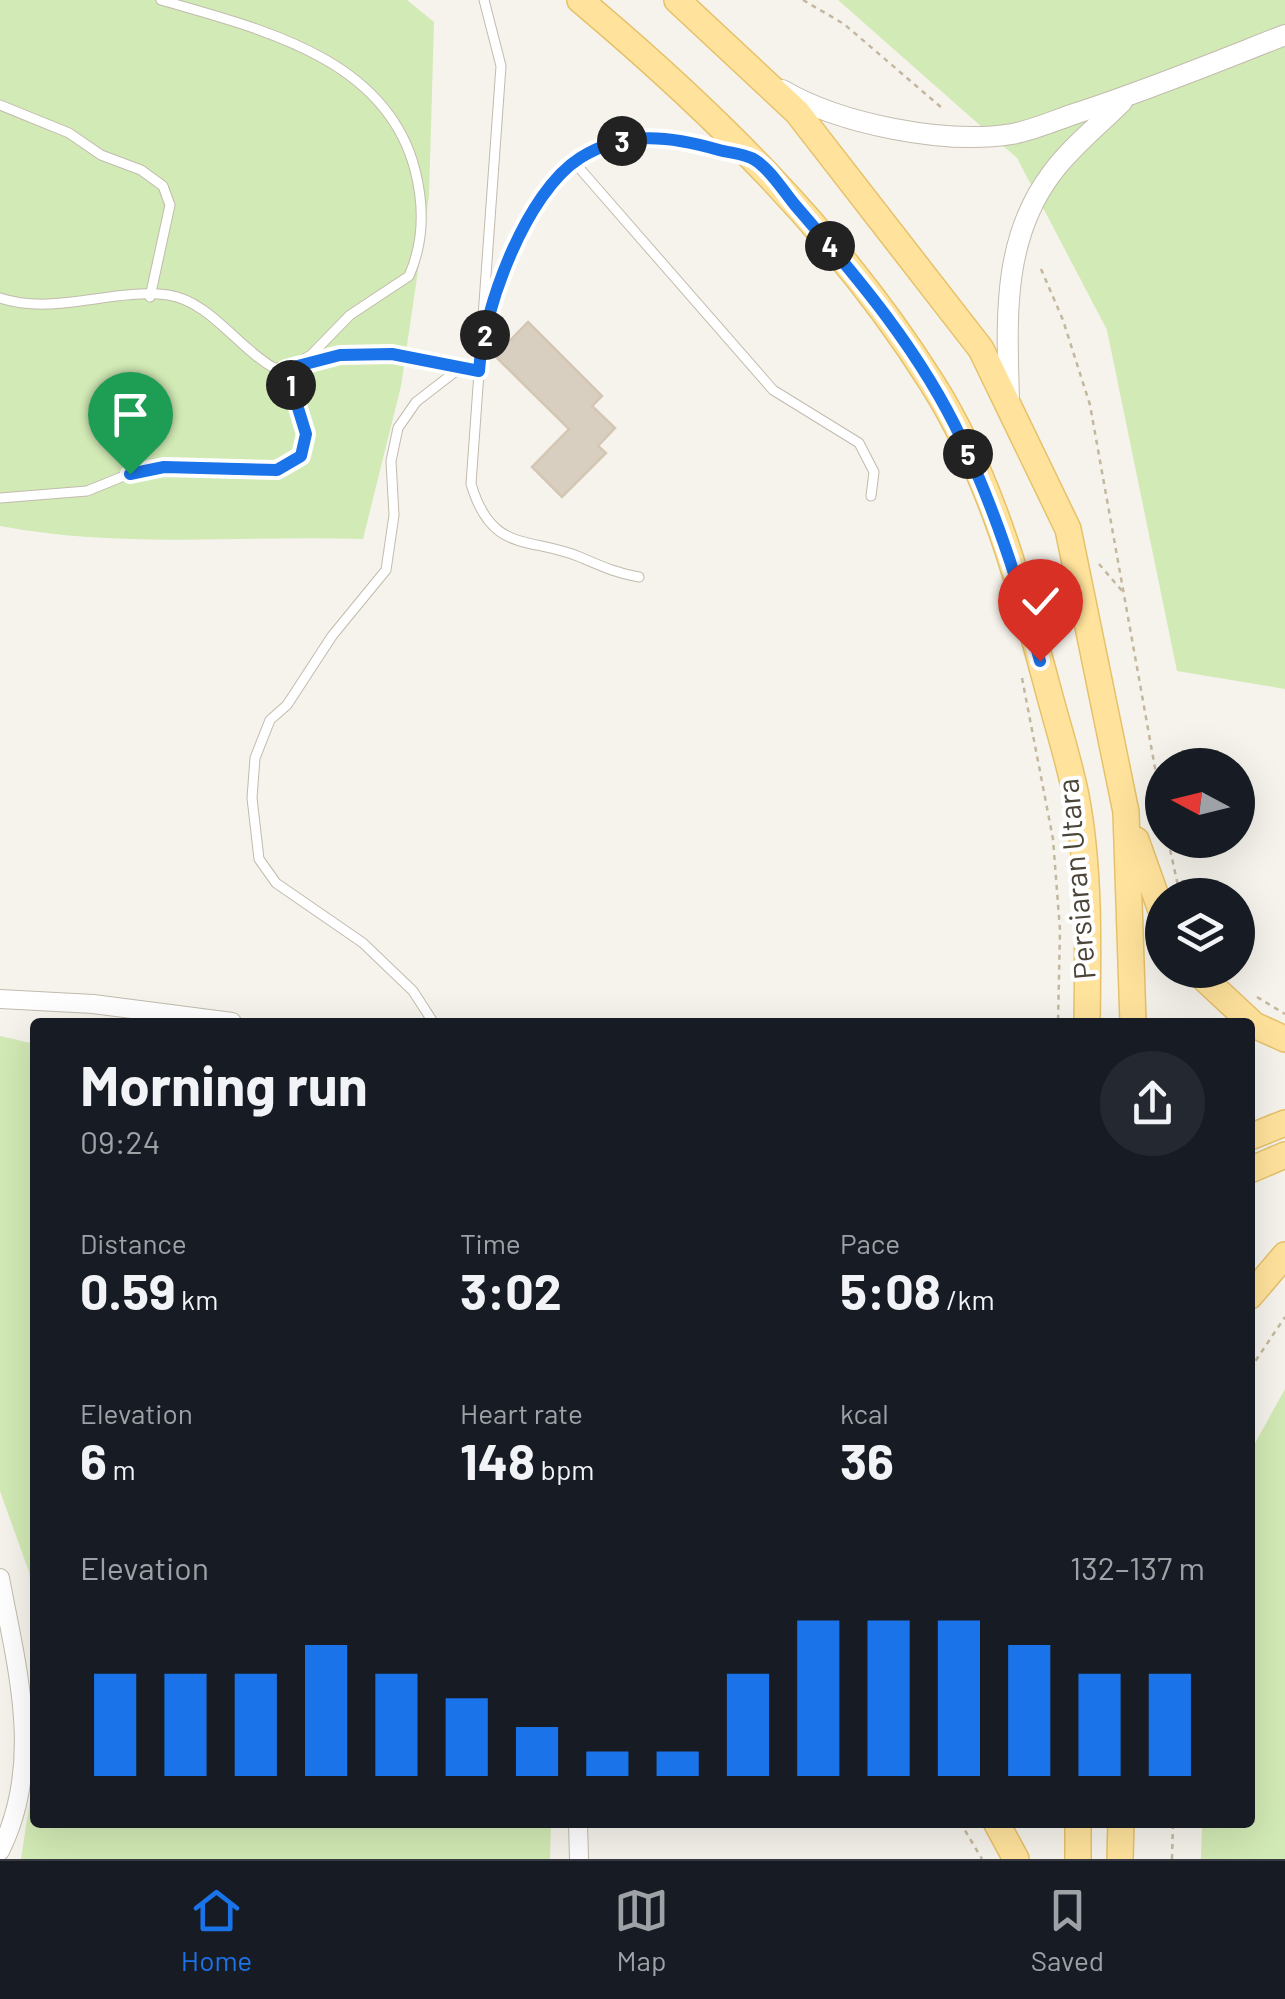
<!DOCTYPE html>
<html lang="en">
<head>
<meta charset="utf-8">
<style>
	:root { --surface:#171b24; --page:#242831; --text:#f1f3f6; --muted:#9ea1a6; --line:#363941; --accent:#1a73e8 }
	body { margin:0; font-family:Barlow,sans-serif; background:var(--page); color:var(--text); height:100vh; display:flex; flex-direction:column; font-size:38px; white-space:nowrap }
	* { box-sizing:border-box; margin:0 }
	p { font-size:32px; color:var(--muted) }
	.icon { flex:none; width:55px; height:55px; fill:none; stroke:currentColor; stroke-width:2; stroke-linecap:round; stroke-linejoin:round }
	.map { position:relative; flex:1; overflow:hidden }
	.details { position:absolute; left:30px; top:1018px; width:1225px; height:810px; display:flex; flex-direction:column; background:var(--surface); border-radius:10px; box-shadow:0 10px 40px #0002 }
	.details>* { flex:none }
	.needle { width:65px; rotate:277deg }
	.tools { position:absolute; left:1145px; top:748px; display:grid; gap:20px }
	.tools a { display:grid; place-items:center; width:110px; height:110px; border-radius:50%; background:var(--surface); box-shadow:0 10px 40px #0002; font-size:50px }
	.pin { position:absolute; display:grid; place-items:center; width:85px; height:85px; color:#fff; margin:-102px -42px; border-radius:50% 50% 50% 0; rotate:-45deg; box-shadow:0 0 10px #0007 }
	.pin .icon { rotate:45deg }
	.km { position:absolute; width:50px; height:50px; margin:-25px; border-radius:50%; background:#222; color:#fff; font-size:28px; line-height:50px; text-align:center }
	.round { display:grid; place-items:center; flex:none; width:105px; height:105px; border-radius:52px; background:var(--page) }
	.head { display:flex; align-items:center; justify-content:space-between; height:170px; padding:0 50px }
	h1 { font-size:55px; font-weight:700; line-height:75px }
	.figures { display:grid; grid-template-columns:repeat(3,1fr); gap:15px; height:170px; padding:10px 50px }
	.figures div { display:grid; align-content:center }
	.figures b { font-size:50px; font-weight:700 }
	.figures small { font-size:28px; font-weight:400 }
	.figures p { font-size:28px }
	.chart { height:280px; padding:20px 50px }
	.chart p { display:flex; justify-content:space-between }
	.chart svg { width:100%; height:180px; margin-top:10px; stroke:var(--accent); stroke-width:6 }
	.tab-bar { display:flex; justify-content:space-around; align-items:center; height:140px; border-top:2px solid var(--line); background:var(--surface); font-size:28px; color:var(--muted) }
	.tab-bar a { display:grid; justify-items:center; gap:5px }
	.tab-bar .current { color:var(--accent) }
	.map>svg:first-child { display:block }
</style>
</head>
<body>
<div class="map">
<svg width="1285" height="1859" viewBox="0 0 1285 1859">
	<rect width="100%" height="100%" fill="#f6f3ec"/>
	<!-- green -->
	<g fill="#d2eab5">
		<path d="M0,0h407l27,22 -5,174 -28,190 -38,153c-121,-4 -243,10 -363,-13z"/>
		<path d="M838,0h447v689l-108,-18 -70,-341 -90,-172z"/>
		<path d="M0,1036l35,8v574l-6,-46 -29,-81z"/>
		<path d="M1285,1389v470h-84l1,-36 48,-1v-370z"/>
		<path d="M35,1767v55l516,1 -1,36h-529z"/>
	</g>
	<!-- building -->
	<path fill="#d8cfc1" stroke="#d3c7b4" stroke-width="2.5" d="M528,322l74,74 -10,10 23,22 -17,18 8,7 -44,44 -30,-30 37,-38 -74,-73z"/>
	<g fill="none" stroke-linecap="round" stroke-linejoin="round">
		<defs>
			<g id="service">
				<path d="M161,0c99,29 225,57 254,170 9,35 9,72 -6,106l-59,39 -39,40 -25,14"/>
				<path d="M484,0l17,66 -30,418c21,70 57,52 109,73 21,9 36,16 59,20"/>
				<path d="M0,105l69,28 32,22 40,15 22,16 7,19 -20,92"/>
				<path d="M574,162l199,228 86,53 15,29 -3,24"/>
				<path d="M0,298c55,18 112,-10 168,-3 42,6 71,54 106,73 26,1 46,-11 70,-13 47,-3 89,8 135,16"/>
				<path d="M485,333c30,-89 63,-214 187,-195 22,3 45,11 67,17"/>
				<path d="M0,498l87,-7 42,-17 35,-7 113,3 24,-14 5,-22 -20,-65"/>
				<path d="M433,1022l-20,-31 -50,-48 -87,-60 -17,-24 -7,-61 3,-40 15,-38 17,-15 45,-69 54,-66 8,-55 -3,-54 7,-33 18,-26 44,-34"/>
			</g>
			<g id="minor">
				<path d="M0,999l93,5 139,18"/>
				<path d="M0,1578c17,91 44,185 0,273"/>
				<path d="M578,1822l1,37"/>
			</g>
			<g id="tertiary">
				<path d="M782,90c58,34 163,55 230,44 22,-4 44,-14 65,-21 71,-23 139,-51 208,-78"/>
				<path d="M1009,401c-2,-79 -8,-161 43,-228 19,-26 47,-48 70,-71"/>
			</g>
			<g id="primary">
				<path d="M580,0c133,112 259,235 352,383 59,93 89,205 117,310 9,34 20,68 27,103 14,73 12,153 11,226"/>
				<path d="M677,0l120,112 184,237 87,180 58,283 7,210"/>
				<path d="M1136,840l26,73"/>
				<path d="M1195,970l59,55 31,14"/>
				<path d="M1250,1137l35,-14"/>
				<path d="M1250,1170l35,-15"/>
				<path d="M1250,1296l35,-41"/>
				<path d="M996,1822l20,37"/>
				<path d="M1078,1859v-37"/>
				<path d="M1120,1859l1,-37"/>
			</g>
		</defs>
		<!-- service casing -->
		<use href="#service" stroke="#c2bbae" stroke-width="11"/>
		<!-- minor casing -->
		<use href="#minor" stroke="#c2bbae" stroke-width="20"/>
		<!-- tertiary casing -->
		<use href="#tertiary" stroke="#c2bbae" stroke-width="22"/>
		<!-- primary casing -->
		<use href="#primary" stroke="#e6c16a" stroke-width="28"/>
		<!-- path -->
		<g stroke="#c4b79f" stroke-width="2.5" stroke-dasharray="5 5" stroke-linecap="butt">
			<path d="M803,0l41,24 98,84"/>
			<path d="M1041,269l22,51 27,85 72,402"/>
			<path d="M1099,564l24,28"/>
			<path d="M1022,678l31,161 7,91 -2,92"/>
			<path d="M1168,840l12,55"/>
			<path d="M1257,997l28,17"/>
			<path d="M1250,1369l35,-52"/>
			<path d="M960,1822l22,37"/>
			<path d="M1172,1859l1,-37"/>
		</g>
		<!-- service -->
		<use href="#service" stroke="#fff" stroke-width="9"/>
		<!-- minor -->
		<use href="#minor" stroke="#fff" stroke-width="18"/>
		<!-- tertiary -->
		<use href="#tertiary" stroke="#fff" stroke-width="20"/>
		<!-- primary -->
		<use href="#primary" stroke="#ffe39c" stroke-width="25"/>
	</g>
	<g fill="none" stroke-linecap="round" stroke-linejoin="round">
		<defs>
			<path id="route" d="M130,474l34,-7 113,3 24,-14 5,-22 -20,-65 54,-14 52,-1 87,17c4,-62 47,-179 101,-213 44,-28 91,-22 139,-8 11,3 27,4 36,10 15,9 29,32 40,45 63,73 126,147 167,235 34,72 57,145 78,221"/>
		</defs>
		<!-- route casing -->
		<use href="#route" stroke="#fff" stroke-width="20"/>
		<!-- route -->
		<use href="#route" stroke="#1a73e8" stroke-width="12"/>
	</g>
	<g text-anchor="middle" stroke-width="8" stroke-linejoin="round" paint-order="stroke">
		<!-- street labels -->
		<g font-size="30" fill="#4b4439" stroke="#fff">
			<text transform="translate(1077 879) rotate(-95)" y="10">Persiaran Utara</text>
		</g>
	</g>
</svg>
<div class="tools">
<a><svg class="needle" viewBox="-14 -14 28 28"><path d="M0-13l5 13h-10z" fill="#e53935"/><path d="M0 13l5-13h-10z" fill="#9ea1a6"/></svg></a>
<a><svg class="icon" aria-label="layers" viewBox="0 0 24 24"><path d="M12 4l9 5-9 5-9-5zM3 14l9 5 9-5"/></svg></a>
</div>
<div class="pin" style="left:130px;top:474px;background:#1e9e55"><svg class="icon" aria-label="arrive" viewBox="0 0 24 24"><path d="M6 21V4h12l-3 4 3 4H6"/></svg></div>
<div class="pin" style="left:1040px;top:661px;background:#d93025"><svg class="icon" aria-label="check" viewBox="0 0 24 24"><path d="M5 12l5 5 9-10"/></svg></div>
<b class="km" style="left:291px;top:385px">1</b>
<b class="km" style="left:485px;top:335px">2</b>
<b class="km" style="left:622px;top:141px">3</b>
<b class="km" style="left:830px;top:246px">4</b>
<b class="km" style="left:968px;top:454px">5</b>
<section class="details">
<div class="head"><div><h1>Morning run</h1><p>09:24</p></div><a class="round"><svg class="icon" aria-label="share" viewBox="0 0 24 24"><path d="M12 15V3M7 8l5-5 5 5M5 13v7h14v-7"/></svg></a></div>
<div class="figures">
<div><p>Distance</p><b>0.59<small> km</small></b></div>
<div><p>Time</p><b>3:02</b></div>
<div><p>Pace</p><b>5:08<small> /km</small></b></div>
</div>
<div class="figures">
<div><p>Elevation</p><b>6<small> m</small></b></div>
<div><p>Heart rate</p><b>148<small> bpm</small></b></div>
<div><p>kcal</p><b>36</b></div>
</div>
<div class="chart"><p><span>Elevation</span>132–137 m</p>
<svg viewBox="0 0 160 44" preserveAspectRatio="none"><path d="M5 44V19M15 44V19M25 44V19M35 44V12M45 44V19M55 44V25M65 44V32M75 44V38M85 44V38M95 44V19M105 44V6M115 44V6M125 44V6M135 44V12M145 44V19M155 44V19"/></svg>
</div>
</section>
</div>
<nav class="tab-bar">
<a class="current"><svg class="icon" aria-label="home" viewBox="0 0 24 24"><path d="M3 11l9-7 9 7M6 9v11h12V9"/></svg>Home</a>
<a><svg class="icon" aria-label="map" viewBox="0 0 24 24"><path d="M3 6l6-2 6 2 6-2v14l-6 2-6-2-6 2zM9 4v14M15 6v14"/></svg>Map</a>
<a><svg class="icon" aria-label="saved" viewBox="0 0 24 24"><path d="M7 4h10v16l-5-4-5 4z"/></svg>Saved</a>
</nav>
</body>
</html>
